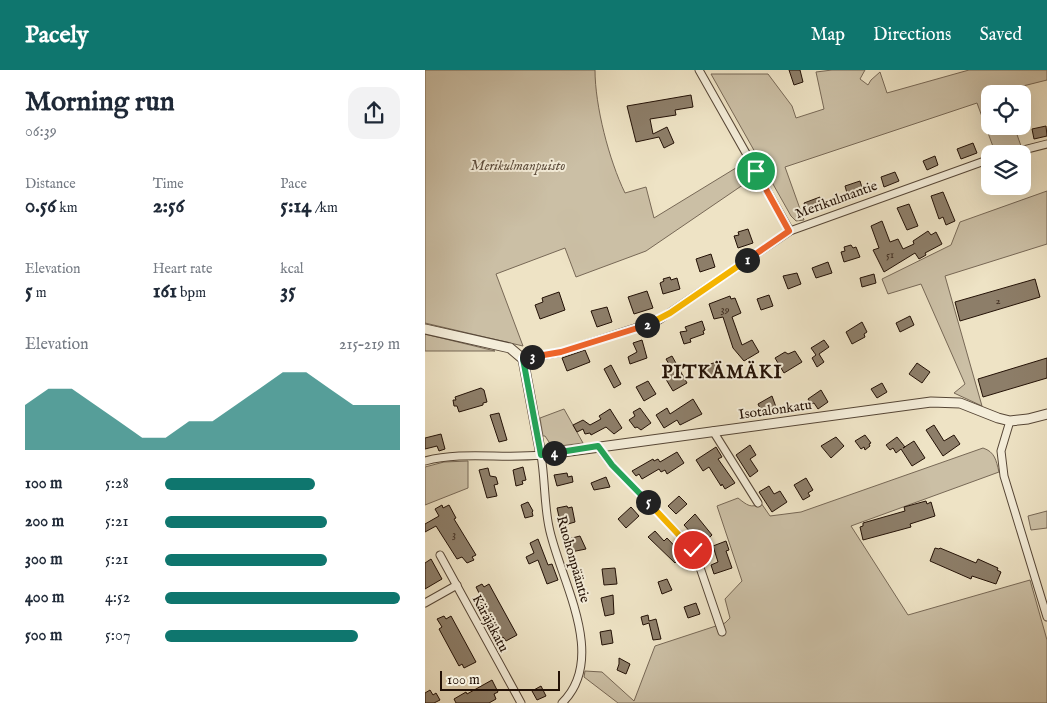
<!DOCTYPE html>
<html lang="en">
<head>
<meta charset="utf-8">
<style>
	:root { --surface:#fff; --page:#f2f2f3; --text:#1f2937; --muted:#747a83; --accent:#0f766e }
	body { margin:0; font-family:"IM FELL English",serif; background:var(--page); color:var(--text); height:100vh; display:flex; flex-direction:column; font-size:19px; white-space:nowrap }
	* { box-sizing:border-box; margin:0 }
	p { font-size:16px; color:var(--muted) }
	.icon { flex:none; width:28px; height:28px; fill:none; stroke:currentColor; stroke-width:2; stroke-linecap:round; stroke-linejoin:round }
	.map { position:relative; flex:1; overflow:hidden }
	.sheet { display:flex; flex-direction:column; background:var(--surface); width:425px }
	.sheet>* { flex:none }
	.tools { position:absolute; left:556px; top:15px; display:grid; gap:10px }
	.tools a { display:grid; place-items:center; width:50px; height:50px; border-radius:10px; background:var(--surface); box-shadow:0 5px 20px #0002; font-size:25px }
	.scale { position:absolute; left:15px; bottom:12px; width:120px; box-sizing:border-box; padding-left:5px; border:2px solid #231106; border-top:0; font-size:14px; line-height:18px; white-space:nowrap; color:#231106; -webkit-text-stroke:4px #f4edd9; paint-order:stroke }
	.pin { position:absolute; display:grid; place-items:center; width:42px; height:42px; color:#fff; margin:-21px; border:2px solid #fff; border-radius:50%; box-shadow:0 1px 5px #0007 }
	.km { position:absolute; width:25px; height:25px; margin:-12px; border-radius:50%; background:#222; color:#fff; font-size:14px; line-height:25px; text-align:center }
	.round { display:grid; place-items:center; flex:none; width:52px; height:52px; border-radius:15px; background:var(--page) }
	.head { display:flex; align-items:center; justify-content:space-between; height:85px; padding:0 25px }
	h1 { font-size:28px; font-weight:800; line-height:38px }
	.stats { display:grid; grid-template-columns:repeat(3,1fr); gap:8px; height:85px; padding:5px 25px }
	.stats div { display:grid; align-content:center }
	.stats b { font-size:21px; font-weight:800 }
	.stats small { font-size:14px; font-weight:400 }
	.stats p { font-size:14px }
	.chart { height:140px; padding:10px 25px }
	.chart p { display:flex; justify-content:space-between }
	.chart svg { width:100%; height:90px; margin-top:5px; fill:var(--accent); opacity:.7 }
	ul { padding:0 25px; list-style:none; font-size:16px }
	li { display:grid; grid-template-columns:80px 60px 1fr; align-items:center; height:38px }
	li i { height:12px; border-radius:6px; background:var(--accent) }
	header { display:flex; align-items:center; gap:30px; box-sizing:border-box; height:70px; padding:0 25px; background:var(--accent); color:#fff }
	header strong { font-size:24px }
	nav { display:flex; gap:28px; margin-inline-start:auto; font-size:18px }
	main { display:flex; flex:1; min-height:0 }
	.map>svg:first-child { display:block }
</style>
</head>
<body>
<header>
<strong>Pacely</strong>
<nav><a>Map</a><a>Directions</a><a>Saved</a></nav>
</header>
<main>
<section class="sheet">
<div class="head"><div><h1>Morning run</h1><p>06:39</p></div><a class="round"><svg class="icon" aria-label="share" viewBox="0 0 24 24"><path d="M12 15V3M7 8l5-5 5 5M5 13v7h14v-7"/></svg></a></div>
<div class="stats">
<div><p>Distance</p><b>0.56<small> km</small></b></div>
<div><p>Time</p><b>2:56</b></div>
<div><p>Pace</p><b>5:14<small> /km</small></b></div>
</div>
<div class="stats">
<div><p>Elevation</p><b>5<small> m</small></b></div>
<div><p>Heart rate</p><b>161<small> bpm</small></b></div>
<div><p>kcal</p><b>35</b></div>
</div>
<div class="chart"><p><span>Elevation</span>215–219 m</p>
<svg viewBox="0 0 160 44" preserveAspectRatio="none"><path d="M0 44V22L10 14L20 14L30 22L40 30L50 38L60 38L70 30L80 30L90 22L100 14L110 6L120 6L130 14L140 22L150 22L160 22V44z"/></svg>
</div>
<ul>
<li><b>100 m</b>5:28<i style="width:64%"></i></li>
<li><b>200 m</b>5:21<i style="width:69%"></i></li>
<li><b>300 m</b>5:21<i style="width:69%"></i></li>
<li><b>400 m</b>4:52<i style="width:100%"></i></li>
<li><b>500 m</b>5:07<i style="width:82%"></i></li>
</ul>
</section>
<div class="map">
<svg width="622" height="633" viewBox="0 0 622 633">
	<rect width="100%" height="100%" fill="#eee3c5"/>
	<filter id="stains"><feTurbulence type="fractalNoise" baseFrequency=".004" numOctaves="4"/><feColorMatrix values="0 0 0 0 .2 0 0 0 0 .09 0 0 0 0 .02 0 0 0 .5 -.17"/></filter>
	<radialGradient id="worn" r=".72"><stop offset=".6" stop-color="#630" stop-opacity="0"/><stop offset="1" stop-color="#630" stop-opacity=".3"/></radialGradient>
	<!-- green -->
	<g fill="#cbbfa5" stroke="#776856">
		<path d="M0,0h170c0,36 14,90 30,123l21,-6 8,31 90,-55 9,15 -107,73 -70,26 -11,-29 -69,26 27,72 -98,-23z"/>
		<path d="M407,0h33l-5,9 8,6 3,-5 9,-8 7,21 82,-23h78v10l-44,11 1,3h-14v32h24l7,20 -26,6 -18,-49 -192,64 19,53 -8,1 -5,-5 -80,-142h57l24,32 4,12 28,-9 -8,-37z"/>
		<path d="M622,121v53l-102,32 37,130 -28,-13 11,-9 -44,-100 -33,10 -6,-15 69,-34 9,-23z"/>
		<path d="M0,264l70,17h-70z"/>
		<path d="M139,339l19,34 -23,3 -9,-1 -6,-9h-2l-3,-18z"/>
		<path d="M558,378c12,4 13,12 16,24l-148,54 57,89 122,-35 17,60v63h-429l-34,-26 1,-6 17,1 32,29 21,-55 70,-23 5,-5 -5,-19 17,-18 -25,-75 21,-8c9,7 13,11 23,5l9,13 31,-4z"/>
		<path d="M43,391v27l-43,17v-38l19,-5z"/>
		<path d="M622,441v17l-16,2 -3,-14z"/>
	</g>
	<!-- building -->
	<g fill="#8d7e69" stroke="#231106">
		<path d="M364,0h11l3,12 -9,3z"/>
		<path d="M266,25l2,12 -18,3 1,5 -26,4 3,15 14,-7 7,16 -10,5 -5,-11 -23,5 -9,-36z"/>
		<path d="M621,56l1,10 -13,3 -2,-10z"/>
		<path d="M548,73l4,10 -16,6 -4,-10z"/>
		<path d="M510,86l3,9 -11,5 -4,-9z"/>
		<path d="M470,102l4,9 -15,6 -3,-10z"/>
		<path d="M435,111l4,13 -15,6 -4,-14z"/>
		<path d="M518,122l12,29 -9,4 -3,-8 -4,2 -8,-23z"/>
		<path d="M395,127l3,11 -15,6 -4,-11z"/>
		<path d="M484,134l9,22 -11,4 -10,-22z"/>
		<path d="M457,151l8,21 8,-3 5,10 11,-5 -1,-3 15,-10 3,4 5,-3 6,12 -17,9 1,2 -7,4 -4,-6 -31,19 -11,-22 6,-2 -8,-22z"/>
		<path d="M323,159l5,14 -15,5 -4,-12 5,-1 -1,-3z"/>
		<path d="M426,175l2,3 3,-1 4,10 -16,5 -3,-10 4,-1 -1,-4z"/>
		<path d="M286,184l4,13 -15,5 -4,-13z"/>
		<path d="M403,192l4,11 -16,5 -4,-10z"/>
		<path d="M372,203l4,11 -13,5 -5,-13z"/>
		<path d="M449,204l2,9 -14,4 -2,-9z"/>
		<path d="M245,207l1,3 6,-2 3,11 -17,5 -3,-11 4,-2 -1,-2z"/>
		<path d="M610,209l5,18 -80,24 -5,-19z"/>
		<path d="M222,221l6,17 -19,6 -6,-17z"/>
		<path d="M134,222l6,18 -25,9 -5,-14 8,-3 -1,-4z"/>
		<path d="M344,225l4,11 -12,4 -4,-11z"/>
		<path d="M305,226l1,3 4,-1 6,15 -9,4 10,28 10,-5 7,12 -15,9 -11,-13 -10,-31 -9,2 -5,-15z"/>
		<path d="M182,237l5,15 -15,5 -6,-16z"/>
		<path d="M485,246l4,9 -14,7 -4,-9z"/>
		<path d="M277,251l3,9 -2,1 1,3 -14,5 1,3 -7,2 -4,-12 7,-1 -2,-4z"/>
		<path d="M437,252l5,10 -3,2 1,3 -13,7 -6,-12z"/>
		<path d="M217,270l5,18 -17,6 -2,-7 9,-5 -4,-9z"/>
		<path d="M399,270l5,7 -10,7 5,8 -7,5 -5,-9 4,-3 -5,-7z"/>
		<path d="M160,280l5,12 -23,9 -5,-13z"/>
		<path d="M370,281l7,11 -18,11 -9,-15 10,-6 3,2z"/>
		<path d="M247,286l15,27 -14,8 -9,-15 9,-5 -7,-12z"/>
		<path d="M622,288v20l-64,19 -5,-18z"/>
		<path d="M292,292l3,11 -17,5 -3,-11z"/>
		<path d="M492,293l13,9 -8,11 -13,-9z"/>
		<path d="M186,295l10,19 -7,4 -10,-19z"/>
		<path d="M223,311l8,13 -12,7 -8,-14z"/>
		<path d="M457,313l5,9 -10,6 -6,-9z"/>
		<path d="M56,318l3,2 3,12 -4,1v2l-24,7 -2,-6h-3l-1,-6h3l-1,-3z"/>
		<path d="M396,320l7,12 -10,7 -4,-6 -3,1 -3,-5z"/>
		<path d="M347,326l4,11 -13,8 -5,-11z"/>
		<path d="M268,329l9,15 -22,11 -3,-5 -13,8 -8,-13 11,-7 3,6z"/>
		<path d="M215,338l11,15 -10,7 -4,-3 -2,1 -6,-8 6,-4 -2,-4z"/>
		<path d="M185,339l12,19 -8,6 -8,-7 -15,8 -1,-2 -5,1 -2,-5 -6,3 -4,-7 10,-5 7,5 11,-6 -2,-3z"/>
		<path d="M74,343l8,27 -8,2 -9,-27z"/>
		<path d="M509,355l10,16 10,-6 6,9 -17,12 -17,-26z"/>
		<path d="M16,364l4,15 -6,2 -2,-5 -12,3v-11z"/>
		<path d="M440,365l6,8 -2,1 1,2 -5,4 -1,-3 -3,2 -6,-8z"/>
		<path d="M411,367l8,9 -13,12 -10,-12z"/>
		<path d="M472,367l8,10 -2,1 11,-7 11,17 -13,8 -11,-17 -5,4 -3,-5 -3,2 -4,-5z"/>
		<path d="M325,375l6,10 -6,4 8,12 -8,6 -14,-22z"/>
		<path d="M291,377l6,10 -4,2 17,24 -10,6 -3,-5 -1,2 -12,-19 -6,4 -7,-11z"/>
		<path d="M252,382l7,11 -17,11 -2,-4 -4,2 -2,-3 -17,10 -3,-5 -3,2 -4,-5 21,-12 1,2 4,-2 2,3z"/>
		<path d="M98,397l3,13 -4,1 1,3 -7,2 -3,-16z"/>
		<path d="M63,398l2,8 6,1 2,7 -4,1 3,11 -10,2 -8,-28z"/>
		<path d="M142,403l1,4 4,-1 1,6 -16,4 -3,-11z"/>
		<path d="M181,407l4,10 -16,3 -3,-7z"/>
		<path d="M381,408l7,12 -5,3 2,3 -7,4 -9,-15z"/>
		<path d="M344,416l5,8 6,-3 7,11 -15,10 -13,-20z"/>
		<path d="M254,426l8,8 -11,10 -8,-8z"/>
		<path d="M501,431l1,3 4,-2 4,14 -25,8 1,3 -48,13 -3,-13 3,-1v-3l42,-12 -1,-4z"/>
		<path d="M103,432l5,9 -1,1 1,4 -8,2 -4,-13z"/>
		<path d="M17,435l1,3 6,-3 7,13 -2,1 22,36 -4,2 2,3 -7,3 -5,-6 -5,2 -21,-33 -11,6v-8l14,-8 -4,-7z"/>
		<path d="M142,436l1,2 4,-1 3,15 -14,4 -4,-18z"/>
		<path d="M206,437l8,9 -13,12 -8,-9z"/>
		<path d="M270,444l17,21 -10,10 -18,-20z"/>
		<path d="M230,461l9,10 3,-3 16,17 -8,8 -27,-26z"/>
		<path d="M155,466l6,13 -15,3 -3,-13z"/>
		<path d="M113,469l10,26 4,-1 6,16 -11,4 -9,-24 -9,4 -3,-7 8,-4 -4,-10z"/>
		<path d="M301,471l3,9 -3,1 6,17 -18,6 -3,-9 7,-3 -5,-16z"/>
		<path d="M510,478l4,1 1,-1 36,15 2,-4 20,9 -1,2 4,2 -5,12 -24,-8 -1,3 -41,-18z"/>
		<path d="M6,489l11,20 -17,10v-26z"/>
		<path d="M190,498l2,16 -13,1 -2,-16z"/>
		<path d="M242,509l5,11 -10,4 -4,-12z"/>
		<path d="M57,514l2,3 5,-3 28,51 -11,6 -3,-4 -4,3 -22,-43 3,-2 -4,-8z"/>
		<path d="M188,525l1,19 -9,2 -4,-18z"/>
		<path d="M271,533l4,11 -12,4 -4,-11z"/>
		<path d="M223,545l1,6 7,-2 5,20 -8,1 -4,-17 -6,2 -2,-8z"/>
		<path d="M19,546l2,3 5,-3 25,46 -12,6 -2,-4 -3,2 -20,-37 3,-2 -5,-8z"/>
		<path d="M186,560l2,13 -11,2 -2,-13z"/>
		<path d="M194,588l11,6 -4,10 -9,-4 2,-6z"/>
		<path d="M67,610l6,12 -4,2 2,5 -7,4h-33l-2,-4 12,-7 1,2z"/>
		<path d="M116,616l5,10 -9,4 -5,-9z"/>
		<path d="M5,620l3,5 3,-2 4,7 -6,3h-9v-10z"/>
	</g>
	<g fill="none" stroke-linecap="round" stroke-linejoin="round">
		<defs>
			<g id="minor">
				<path d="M274,0l91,161"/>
				<path d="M583,84l39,-10"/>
				<path d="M98,289l39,-7 97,-32 131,-89 200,-72"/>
				<path d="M585,351l-9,30 3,25 43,141"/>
				<path d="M288,361l45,72"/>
				<path d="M173,377l14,18 82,85 28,82"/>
				<path d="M0,391c37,-10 77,-2 116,-6 4,23 3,48 8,72 10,51 60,130 13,176"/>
				<path d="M15,485l81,148"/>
				<path d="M0,533l32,-18"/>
			</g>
			<path id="tertiary" d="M0,259l85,19 13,11 18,96 390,-53 29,1 38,15 12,3 18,-2 19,-5"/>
		</defs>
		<!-- minor casing -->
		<use href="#minor" stroke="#564636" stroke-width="9"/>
		<!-- tertiary casing -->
		<use href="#tertiary" stroke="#564636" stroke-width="11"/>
		<!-- minor -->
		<use href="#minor" stroke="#f4edd9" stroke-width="7"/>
		<!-- tertiary -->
		<use href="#tertiary" stroke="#f4edd9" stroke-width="9"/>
	</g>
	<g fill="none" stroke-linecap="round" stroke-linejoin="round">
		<defs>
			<path id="split-1" d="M322,190l42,-29 -33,-60"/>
			<path id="split-2" d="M222,255l23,-12 77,-53"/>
			<path id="split-3" d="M107,287l29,-5 86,-27"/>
			<path id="split-4" d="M107,287l-9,2 18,96 13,-2"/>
			<path id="split-5" d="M129,383l44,-7 14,19 36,37"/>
			<path id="split-6" d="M223,432l45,48"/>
		</defs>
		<!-- split-1 casing -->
		<use href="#split-1" stroke="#fff" stroke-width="10"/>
		<!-- split-2 casing -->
		<use href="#split-2" stroke="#fff" stroke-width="10"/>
		<!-- split-3 casing -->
		<use href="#split-3" stroke="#fff" stroke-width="10"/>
		<!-- split-4 casing -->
		<use href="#split-4" stroke="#fff" stroke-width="10"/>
		<!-- split-5 casing -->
		<use href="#split-5" stroke="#fff" stroke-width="10"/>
		<!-- split-6 casing -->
		<use href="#split-6" stroke="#fff" stroke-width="10"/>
		<!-- split-1 -->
		<use href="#split-1" stroke="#f0652b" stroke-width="6"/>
		<!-- split-2 -->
		<use href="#split-2" stroke="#f5b400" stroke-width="6"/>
		<!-- split-3 -->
		<use href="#split-3" stroke="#f0652b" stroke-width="6"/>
		<!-- split-4 -->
		<use href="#split-4" stroke="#22a559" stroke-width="6"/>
		<!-- split-5 -->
		<use href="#split-5" stroke="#22a559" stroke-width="6"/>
		<!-- split-6 -->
		<use href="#split-6" stroke="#f5b400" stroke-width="6"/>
	</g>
	<g text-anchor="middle" stroke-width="4" stroke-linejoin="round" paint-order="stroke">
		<!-- number labels -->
		<g font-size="11" fill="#3e2c1f">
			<text x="465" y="188">51</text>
			<text x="573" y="234">2</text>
			<text x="300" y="243">39</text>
			<text x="29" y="468">3</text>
		</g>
		<!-- park labels -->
		<g font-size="14" font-style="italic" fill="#5e4e3e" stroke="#f4edd9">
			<text x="93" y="100">Merikulmanpuisto</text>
		</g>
		<!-- street labels -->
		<g font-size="14" fill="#231106" stroke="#f4edd9">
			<text transform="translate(411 129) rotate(-20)" y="5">Merikulmantie</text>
			<text transform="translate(350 339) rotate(-8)" y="5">Isotalonkatu</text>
			<text transform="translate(149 489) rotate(74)" y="5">Ruohonpääntie</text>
			<text transform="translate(66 553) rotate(62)" y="5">Käräjäkatu</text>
		</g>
		<!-- district labels -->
		<g font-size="19" font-weight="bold" letter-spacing="1" fill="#231106" stroke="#f4edd9">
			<text x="297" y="308">PITKÄMÄKI</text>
		</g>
	</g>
	<rect width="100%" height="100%" filter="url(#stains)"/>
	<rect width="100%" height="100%" fill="url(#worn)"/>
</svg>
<div class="tools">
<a><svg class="icon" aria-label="locate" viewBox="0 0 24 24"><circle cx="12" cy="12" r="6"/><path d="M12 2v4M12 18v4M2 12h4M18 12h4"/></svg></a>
<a><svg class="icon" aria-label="layers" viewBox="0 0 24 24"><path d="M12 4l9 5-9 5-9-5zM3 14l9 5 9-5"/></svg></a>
</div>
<div class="scale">100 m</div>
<div class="pin" style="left:331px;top:101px;background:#1e9e55"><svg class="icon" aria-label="arrive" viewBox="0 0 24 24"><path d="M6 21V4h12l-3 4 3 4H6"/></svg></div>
<div class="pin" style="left:268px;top:480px;background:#d93025"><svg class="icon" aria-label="check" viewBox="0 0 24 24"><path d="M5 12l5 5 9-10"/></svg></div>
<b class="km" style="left:322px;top:190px">1</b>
<b class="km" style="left:222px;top:255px">2</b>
<b class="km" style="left:107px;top:287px">3</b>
<b class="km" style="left:129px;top:383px">4</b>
<b class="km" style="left:223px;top:432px">5</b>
</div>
</main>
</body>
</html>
